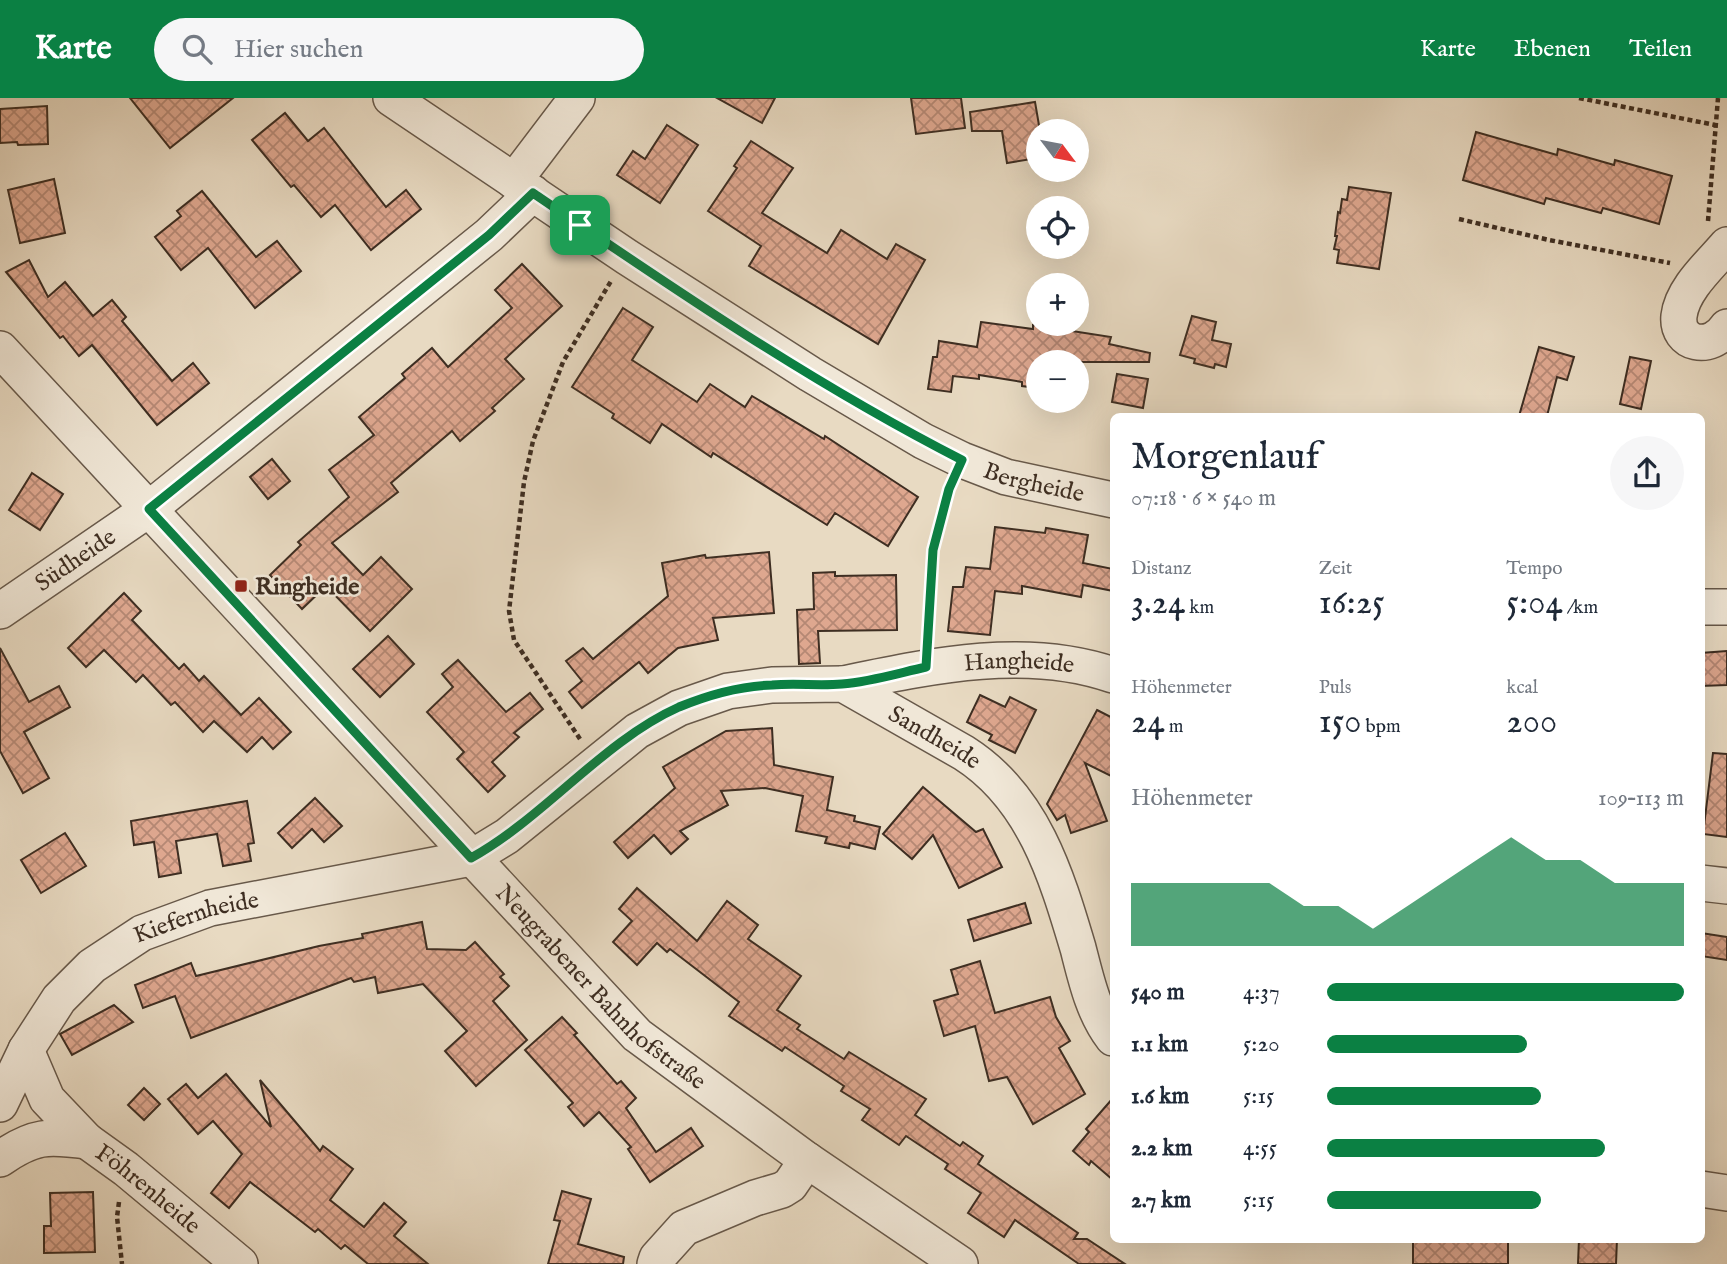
<!DOCTYPE html>
<html lang="de">
<head>
<meta charset="utf-8">
<style>
	:root { --surface:#fff; --page:#f6f6f7; --text:#1f2937; --muted:#747a83; --accent:#0b8043 }
	body { margin:0; font-family:"IM FELL English",serif; background:var(--page); color:var(--text); height:100vh; display:flex; flex-direction:column; font-size:26px; white-space:nowrap }
	* { box-sizing:border-box; margin:0 }
	p { font-size:23px; color:var(--muted) }
	.icon { flex:none; width:38px; height:38px; fill:none; stroke:currentColor; stroke-width:2; stroke-linecap:round; stroke-linejoin:round }
	.map { position:relative; flex:1; overflow:hidden }
	.side { position:absolute; left:1110px; top:315px; width:595px; height:830px; display:flex; flex-direction:column; background:var(--surface); border-radius:10px; box-shadow:0 7px 28px #0002 }
	.side>* { flex:none }
	.needle { width:46px; rotate:122deg }
	.controls { position:absolute; left:1026px; top:21px; display:grid; gap:14px }
	.controls a { display:grid; place-items:center; width:63px; height:63px; border-radius:50%; background:var(--surface); box-shadow:0 7px 28px #0002; font-size:35px }
	.pin { position:absolute; display:grid; place-items:center; width:60px; height:60px; color:#fff; margin:-30px; border-radius:14px; box-shadow:0 4px 10px #0006 }
	.round { display:grid; place-items:center; flex:none; width:74px; height:74px; border-radius:37px; background:var(--page) }
	.overview { display:flex; align-items:center; justify-content:space-between; height:119px; padding:0 21px }
	h1 { font-size:38px; font-weight:600; line-height:52px }
	.figures { display:grid; grid-template-columns:repeat(3,1fr); gap:10px; height:119px; padding:7px 21px }
	.figures div { display:grid; align-content:center }
	.figures b { font-size:35px; font-weight:600 }
	.figures small { font-size:19px; font-weight:400 }
	.figures p { font-size:19px }
	.chart { height:196px; padding:14px 21px }
	.chart p { display:flex; justify-content:space-between }
	.chart svg { width:100%; height:126px; margin-top:7px; fill:var(--accent); opacity:.7 }
	ul { padding:0 21px; list-style:none; font-size:23px }
	li { display:grid; grid-template-columns:112px 84px 1fr; align-items:center; height:52px }
	li i { height:18px; border-radius:9px; background:var(--accent) }
	header { display:flex; align-items:center; gap:42px; box-sizing:border-box; height:98px; padding:0 35px; background:var(--accent); color:#fff }
	header strong { font-size:33px }
	nav { display:flex; gap:38px; margin-inline-start:auto; font-size:24px }
	.search { width:490px; height:63px; background:var(--page); display:flex; align-items:center; gap:18px; box-sizing:border-box; padding:0 24px; border-radius:38px; color:var(--muted); font-size:26px }
	.map>svg:first-child { display:block }
</style>
</head>
<body>
<header>
<strong>Karte</strong>
<div class="search"><svg class="icon" aria-label="search" viewBox="0 0 24 24"><circle cx="10" cy="10" r="6"/><path d="M15 15l6 6"/></svg>Hier suchen</div>
<nav><a>Karte</a><a>Ebenen</a><a>Teilen</a></nav>
</header>
<div class="map">
<svg width="1727" height="1166" viewBox="0 0 1727 1166">
	<defs>
		<pattern id="building-cross-hatch" width="8" height="8" patternUnits="userSpaceOnUse" patternTransform="scale(1.75)"><rect width="8" height="8" fill="#dea78f"/><path d="M0 0l8 8M0 8l8-8" fill="none" stroke="#b58874"/></pattern>
	</defs>
	<rect width="100%" height="100%" fill="#e8dac2"/>
	<filter id="stains"><feTurbulence type="fractalNoise" baseFrequency=".00286" numOctaves="4"/><feColorMatrix values="0 0 0 0 .2 0 0 0 0 .09 0 0 0 0 .02 0 0 0 .5 -.17"/></filter>
	<radialGradient id="worn" r=".72"><stop offset=".6" stop-color="#630" stop-opacity="0"/><stop offset="1" stop-color="#630" stop-opacity=".3"/></radialGradient>
	<!-- building -->
	<g fill="url(#building-cross-hatch)" stroke="#3e2e22" stroke-width="2">
		<path d="M130,0h103l-63,50z"/>
		<path d="M717,0h58l-13,25z"/>
		<path d="M911,0h50l4,30 -49,6z"/>
		<path d="M1035,4l5,29h-2v27l-31,5 -5,-32h-30l-2,-19z"/>
		<path d="M47,8l1,38 -30,1 -1,-3 -17,1v-34z"/>
		<path d="M285,15l23,28 16,-13 62,79 20,-17 15,19 -50,41 -36,-45 -14,12 -27,-32 -3,2 -39,-47z"/>
		<path d="M667,27l31,20 -38,58 -43,-28 16,-24 12,8z"/>
		<path d="M1476,34l81,23 1,-6 56,16 1,-5 57,16 -13,48 -56,-16 -2,5 -55,-15 -2,6 -81,-24z"/>
		<path d="M751,43l42,27 -31,45 65,40 14,-23 46,29 9,-15 29,16 -47,84 -129,-78 12,-20 -53,-35 29,-43 -3,-2z"/>
		<path d="M54,81l11,54 -45,10 -12,-53z"/>
		<path d="M1349,89l42,6 -12,76 -42,-6 2,-13 -5,-1 3,-13h-2l3,-24 2,1 2,-14 5,1z"/>
		<path d="M202,93l54,66 21,-16 24,30 -46,37 -47,-60 -27,22 -26,-33 26,-21 -4,-5z"/>
		<path d="M29,162l19,37 17,-15 28,34 19,-16 14,17 -4,4 50,60 21,-18 16,20 -52,42 -65,-80 -13,11 -16,-20 -3,2 -54,-66z"/>
		<path d="M522,166l40,42 -57,53 19,20 -32,29 3,3 -35,30 -8,-10 -61,52 7,9 -66,51 31,32 18,-18 31,32 -42,42 -44,-45 -24,23 -32,-34 31,-30 -3,-3 51,-45 -20,-27 45,-35 -15,-18 46,-39 -3,-4 30,-26 16,19 64,-59 -17,-18z"/>
		<path d="M623,210l30,19 -21,33 65,42 13,-18 35,23 7,-11 72,43 1,-3 93,61 -30,49 -53,-33 -8,12 -114,-72 -2,4 -49,-33 -12,19 -38,-25 2,-4 -42,-27z"/>
		<path d="M1192,218l24,6 -4,18 19,4 -5,23 -11,-3 -1,4 -20,-5 1,-4 -15,-4z"/>
		<path d="M981,224l52,7v-4l78,12 -2,7 41,9 -1,9h-111v26l-16,-2v-4l-43,-7v4l-26,-3 -2,16 -23,-3 5,-32h4l2,-16 38,6z"/>
		<path d="M1539,249l35,10 -7,23 -10,-3 -10,39h-28z"/>
		<path d="M1630,259l21,4 -10,48 -21,-5z"/>
		<path d="M1117,276l31,5 -5,29 -31,-6z"/>
		<path d="M272,361l18,22 -22,18 -18,-22z"/>
		<path d="M32,375l31,21 -23,36 -31,-20z"/>
		<path d="M995,429l50,6 1,-5 42,7 -5,28 30,6v22l-30,-6 -2,12 -59,-11v8l-27,-3 -5,44 -42,-4 5,-44h10l3,-20 24,2z"/>
		<path d="M769,454l5,61 -61,5 5,22 -40,8 -30,25 -9,-11 -57,46 -13,-16 13,-11 -16,-20 17,-13 10,11 75,-63 -6,-33 43,-8 1,3z"/>
		<path d="M835,474v4l61,-1 1,55 -79,1 2,32 -21,1 -2,-54 17,-1 -1,-36z"/>
		<path d="M124,495l17,18 -9,9 47,49 5,-5 15,17 5,-5 37,39 18,-17 32,34 -18,17 -11,-12 -15,15 -33,-31 -11,11 -28,-30 -4,3 -28,-30 -7,7 -32,-32 -18,17 -18,-19z"/>
		<path d="M388,538l26,28 -34,33 -27,-28z"/>
		<path d="M0,550l29,54 30,-16 11,21 -46,25 25,46 -26,15 -23,-42z"/>
		<path d="M1727,553v34l-26,1v-33z"/>
		<path d="M458,562l48,52 24,-19 13,16 -29,24 5,4 -27,25 13,14 -17,16 -31,-33 7,-7 -37,-40 26,-25 -11,-13z"/>
		<path d="M980,597l25,12 5,-10 26,13 -21,43 -26,-13 3,-5 -25,-13z"/>
		<path d="M1097,612l16,8v59l-28,-14 22,58 -36,12 -6,-18 -8,5 -10,-16z"/>
		<path d="M772,630l2,37 59,12 -6,33 28,6 -1,5 26,6 -5,22 -25,-6 -1,5 -24,-5 2,-6 -31,-6 7,-35 -38,-8 -44,3 7,14 -48,26 8,8 -17,15 -17,-19 -26,23 -14,-16 61,-54 -12,-21 63,-36z"/>
		<path d="M1713,655l14,1v83l-24,-3z"/>
		<path d="M923,689l53,45 7,-3 19,38 -43,21 -26,-53 -21,24 -29,-25z"/>
		<path d="M315,700l27,28 -18,16 -12,-13 -20,19 -14,-15z"/>
		<path d="M247,703l7,42 -6,1 3,17 -28,5 -6,-32 -41,7 5,32 -22,4 -5,-35 -20,3 -3,-24z"/>
		<path d="M65,735l21,33 -45,27 -20,-33z"/>
		<path d="M637,790l60,53 30,-40 31,24 -10,14 53,37 -24,34 23,15 -3,4 47,30 5,-7 77,47 -11,16 45,31 3,-4 20,14 -5,8 100,69 -4,6h13l38,25h-46l-64,-44 -11,17 -36,-24 13,-20 -36,-24 3,-5 -42,-28 -7,9 -37,-25 8,-11 -29,-18 3,-5 -59,-39 -3,4 -53,-35 10,-14 -69,-53 -3,3 -10,-9 -20,22 -24,-23 19,-21 -13,-12z"/>
		<path d="M1025,805l6,20 -57,18 -6,-21z"/>
		<path d="M422,824l5,27 39,1 9,-8 29,32 -4,3 9,9 -16,15 34,39 -51,46 -31,-35 22,-20 -44,-47 -45,9 -3,-16 -21,5 -3,-4 -160,60 -16,-42 -32,12 -8,-23 56,-22 5,13 123,-30 44,-8 -1,-4z"/>
		<path d="M1701,835l26,4v23l-26,-4z"/>
		<path d="M980,863l15,52 55,-16 6,20 14,24 -11,7 26,46 -52,30 -26,-47 -18,4 -14,-55 -31,10 -10,-35 24,-7 -7,-24z"/>
		<path d="M114,907l19,17 -61,33 -12,-21z"/>
		<path d="M562,919l15,16 -3,2 43,49 4,-3 15,17 -10,10 30,44 35,-24 12,18 -53,36 -22,-33 3,-2 -32,-35 -15,14 -16,-19 5,-4 -48,-53z"/>
		<path d="M226,976l45,53 -11,-47 60,71 3,-5 30,23 -23,31 34,27 20,-24 22,19 -12,14 34,28h-60l-23,-19 -4,4 -23,-20 -3,3 -65,-50 -21,26 -18,-15 31,-39 -29,-33 -15,13 -30,-35 18,-15 12,14z"/>
		<path d="M144,990l16,16 -16,16 -16,-15z"/>
		<path d="M1113,1000v82l-22,-19 -2,4 -16,-14 16,-19 -3,-3z"/>
		<path d="M562,1093l29,8 -13,45 46,13 -1,7h-75l12,-43 -6,-1z"/>
		<path d="M93,1094l2,60 -51,1v-27h7l-1,-33z"/>
		<rect x="1413" y="1141" width="95" height="25"/>
		<path d="M1579,1141h38l-1,25h-38z"/>
	</g>
	<g fill="none" stroke-linecap="round" stroke-linejoin="round">
		<defs>
			<g id="minor">
				<path id="s1" d="M391,0l236,159 183,117 113,67 39,19 44,17 107,23"/>
				<path d="M514,83l63,-83"/>
				<path d="M1727,147c-16,19 -45,44 -48,71 -3,29 32,36 48,11"/>
				<path id="s2" d="M0,251l637,686 170,125 153,104"/>
				<path d="M1701,509h26"/>
				<path id="s3" d="M0,513l149,-102 340,-274 44,-42"/>
				<path id="s4" d="M843,586c87,-18 183,-39 270,-9"/>
				<path d="M1701,785l26,3"/>
				<path id="s5" d="M26,952l21,49 40,42 39,28 114,95"/>
				<path id="s6" d="M0,1006l26,-54 33,-51 33,-33 50,-33 68,-25 261,-50 36,-22 130,-105 42,-23 49,-17 44,-6 71,-1 121,69c69,44 92,121 114,195 8,31 15,64 35,90"/>
				<path d="M0,1061c34,-24 48,-23 87,-18"/>
				<path d="M1701,1091l26,4"/>
				<path d="M655,1166l2,-6 27,-30 71,-30 27,-8 8,-5 17,-25"/>
			</g>
		</defs>
		<!-- minor casing -->
		<use href="#minor" stroke="#68594a" stroke-width="38"/>
		<!-- path -->
		<g stroke="#3e2e22" stroke-width="4.5" stroke-dasharray="5 3.5" stroke-linecap="butt">
			<path d="M1579,0l136,27"/>
			<path d="M1459,121l90,21 121,23"/>
			<path d="M1708,123l10,-123"/>
			<path d="M928,540l5,-88 16,-62"/>
			<path d="M580,641l-66,-99 -5,-29 15,-129 9,-41 30,-79 48,-81"/>
			<path d="M119,1104l-2,15 5,47"/>
		</g>
		<!-- minor -->
		<use href="#minor" stroke="#f0e7d7" stroke-width="35"/>
	</g>
	<g fill="none" stroke-linecap="round" stroke-linejoin="round">
		<defs>
			<path id="route" d="M533,95c138,94 280,191 429,267l-13,29 -16,61 -7,117c-27,6 -56,15 -84,17 -23,2 -46,-1 -70,1 -31,1 -64,10 -93,22 -76,34 -134,110 -208,151l-322,-349 340,-274z"/>
		</defs>
		<!-- route casing -->
		<use href="#route" stroke="#fff" stroke-width="14"/>
		<!-- route -->
		<use href="#route" stroke="#0b8043" stroke-width="9"/>
	</g>
	<!-- markers -->
	<rect fill="#8f2418" stroke="#f0e7d7" stroke-width="2.5" x="234" y="481" width="14" height="14" rx="3.5"/>
	<g text-anchor="middle" stroke-width="5" stroke-linejoin="round" paint-order="stroke">
		<!-- street labels -->
		<g font-size="24" fill="#3e2e22" stroke="#f0e7d7">
			<text dy="8" stroke="none"><textPath href="#s1" startOffset="752">Bergheide</textPath></text>
			<text dy="8" stroke="none"><textPath href="#s3" startOffset="91">Südheide</textPath></text>
			<text dy="8" stroke="none"><textPath href="#s4" startOffset="178">Hangheide</textPath></text>
			<text dy="8" stroke="none"><textPath href="#s6" startOffset="1096">Sandheide</textPath></text>
			<text dy="8" stroke="none"><textPath href="#s6" startOffset="284">Kiefernheide</textPath></text>
			<text dy="8" stroke="none"><textPath href="#s2" startOffset="877">Neugrabener Bahnhofstraße</textPath></text>
			<text dy="8" stroke="none"><textPath href="#s5" startOffset="189">Föhrenheide</textPath></text>
		</g>
		<!-- poi labels -->
		<g font-size="24" font-weight="bold" fill="#3e2e22" stroke="#f0e7d7" text-anchor="start">
			<text x="255" y="496">Ringheide</text>
		</g>
	</g>
	<rect width="100%" height="100%" filter="url(#stains)"/>
	<rect width="100%" height="100%" fill="url(#worn)"/>
</svg>
<div class="controls">
<a><svg class="needle" viewBox="-14 -14 28 28"><path d="M0-13l5 13h-10z" fill="#e53935"/><path d="M0 13l5-13h-10z" fill="#747a83"/></svg></a>
<a><svg class="icon" aria-label="locate" viewBox="0 0 24 24"><circle cx="12" cy="12" r="6"/><path d="M12 2v4M12 18v4M2 12h4M18 12h4"/></svg></a>
<a>+</a>
<a>−</a>
</div>
<div class="pin" style="left:580px;top:127px;background:#1e9e55"><svg class="icon" aria-label="arrive" viewBox="0 0 24 24"><path d="M6 21V4h12l-3 4 3 4H6"/></svg></div>
<section class="side">
<div class="overview"><div><h1>Morgenlauf</h1><p>07:18 · 6 × 540 m</p></div><a class="round"><svg class="icon" aria-label="share" viewBox="0 0 24 24"><path d="M12 15V3M7 8l5-5 5 5M5 13v7h14v-7"/></svg></a></div>
<div class="figures">
<div><p>Distanz</p><b>3.24<small> km</small></b></div>
<div><p>Zeit</p><b>16:25</b></div>
<div><p>Tempo</p><b>5:04<small> /km</small></b></div>
</div>
<div class="figures">
<div><p>Höhenmeter</p><b>24<small> m</small></b></div>
<div><p>Puls</p><b>150<small> bpm</small></b></div>
<div><p>kcal</p><b>200</b></div>
</div>
<div class="chart"><p><span>Höhenmeter</span>109–113 m</p>
<svg viewBox="0 0 160 44" preserveAspectRatio="none"><path d="M0 44V22L10 22L20 22L30 22L40 22L50 30L60 30L70 38L80 30L90 22L100 14L110 6L120 14L130 14L140 22L150 22L160 22V44z"/></svg>
</div>
<ul>
<li><b>540 m</b>4:37<i style="width:100%"></i></li>
<li><b>1.1 km</b>5:20<i style="width:56%"></i></li>
<li><b>1.6 km</b>5:15<i style="width:60%"></i></li>
<li><b>2.2 km</b>4:55<i style="width:78%"></i></li>
<li><b>2.7 km</b>5:15<i style="width:60%"></i></li>
</ul>
</section>
</div>
</body>
</html>
